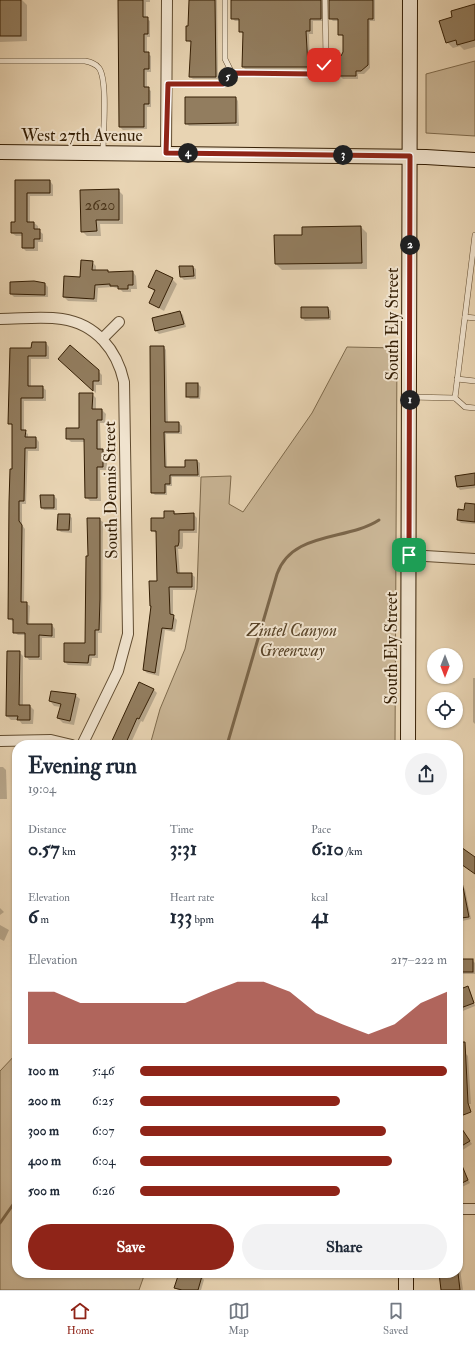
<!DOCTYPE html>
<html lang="en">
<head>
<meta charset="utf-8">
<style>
	:root { --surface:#fff; --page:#f2f2f3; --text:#1f2937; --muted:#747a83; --line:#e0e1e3; --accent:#8f2418 }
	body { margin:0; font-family:"IM FELL Double Pica",serif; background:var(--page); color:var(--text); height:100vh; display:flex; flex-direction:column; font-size:15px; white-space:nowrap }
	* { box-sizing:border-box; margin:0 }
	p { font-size:13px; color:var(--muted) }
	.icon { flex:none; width:22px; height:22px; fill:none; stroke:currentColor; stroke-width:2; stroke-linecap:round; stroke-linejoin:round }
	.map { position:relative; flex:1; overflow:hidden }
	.details { position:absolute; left:12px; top:740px; width:451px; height:538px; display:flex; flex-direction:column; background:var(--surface); border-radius:16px; box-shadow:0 1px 3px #0004 }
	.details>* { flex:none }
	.needle { width:26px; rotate:180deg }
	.fabs { position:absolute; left:427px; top:648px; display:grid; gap:8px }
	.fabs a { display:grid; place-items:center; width:36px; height:36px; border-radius:50%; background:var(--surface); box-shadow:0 1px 3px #0004; font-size:20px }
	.pin { position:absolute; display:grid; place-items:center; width:34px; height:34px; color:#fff; margin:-17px; border-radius:8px; box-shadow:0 2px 6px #0006 }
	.km { position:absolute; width:20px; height:20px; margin:-10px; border-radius:50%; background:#222; color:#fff; font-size:11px; line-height:20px; text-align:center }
	.round { display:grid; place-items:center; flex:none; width:42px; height:42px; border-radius:21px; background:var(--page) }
	.overview { display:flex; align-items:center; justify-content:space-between; height:68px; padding:0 16px }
	h1 { font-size:22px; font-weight:800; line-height:30px }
	.metrics { display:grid; grid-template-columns:repeat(3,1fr); gap:6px; height:68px; padding:4px 16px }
	.metrics div { display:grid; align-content:center }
	.metrics b { font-size:20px; font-weight:800 }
	.metrics small { font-size:11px; font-weight:400 }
	.metrics p { font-size:11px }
	.chart { height:112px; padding:8px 16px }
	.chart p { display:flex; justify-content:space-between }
	.chart svg { width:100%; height:72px; margin-top:4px; fill:var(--accent); opacity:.7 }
	.primary-button { display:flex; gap:8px; margin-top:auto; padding:8px 16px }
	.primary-button a { flex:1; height:46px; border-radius:24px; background:var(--accent); color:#fff; font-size:16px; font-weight:800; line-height:46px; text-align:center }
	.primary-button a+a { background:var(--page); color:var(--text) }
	ul { padding:0 16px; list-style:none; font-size:13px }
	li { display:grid; grid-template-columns:64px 48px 1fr; align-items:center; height:30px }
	li i { height:10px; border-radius:5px; background:var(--accent) }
	.menu { display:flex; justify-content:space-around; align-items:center; height:56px; border-top:1px solid var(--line); background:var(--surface); font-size:11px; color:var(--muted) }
	.menu a { display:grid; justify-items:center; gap:2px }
	.menu .on { color:var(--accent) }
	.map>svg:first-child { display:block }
</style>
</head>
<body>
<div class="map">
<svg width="475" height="1290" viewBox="0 0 475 1290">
	<rect width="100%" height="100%" fill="#e8d4b3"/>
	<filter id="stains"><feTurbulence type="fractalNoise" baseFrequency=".005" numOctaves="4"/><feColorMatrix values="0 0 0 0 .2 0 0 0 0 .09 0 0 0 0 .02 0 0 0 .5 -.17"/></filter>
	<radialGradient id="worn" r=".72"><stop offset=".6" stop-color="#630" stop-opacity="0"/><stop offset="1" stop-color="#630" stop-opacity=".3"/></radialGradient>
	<!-- green -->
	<g fill="#c9b595" stroke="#7e6a4c">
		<path d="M475,61v75l-49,-3v-59z"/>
		<path d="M347,347l50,1 -2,397h-245l10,-36 25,-60 12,-60 4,-112 30,-1 -2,28 14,8 69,-99z"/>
		<path d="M17,1053v220h128l-6,17h-139v-219z"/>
	</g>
	<!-- shadow -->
	<g fill="#0003">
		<path d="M0,0h22l5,5v36l-27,1z"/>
		<path d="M120,0h30v2h-4v16l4,3v16h-3v16l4,3v16h-4v16l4,3v16h-4v22l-24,1 -3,-3z"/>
		<path d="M190,0h27l1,79h-25l-3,-2 1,-34 -4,-3z"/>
		<path d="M232,0h95l-3,21h-11v13h-4l1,35 -64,1 -3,-3v-33l-3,-3v-10h-5l-3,-3z"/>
		<path d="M330,0h45v21h-5v47l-6,6h-6v5h-15l-3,-3 4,-23v-16l-5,-3v-13h-6l-3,-3z"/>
		<path d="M475,5v42l-11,3 -4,-4 -7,2 -6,-6 7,-24z"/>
		<path d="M236,98l2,3 1,25h-50l-3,-3z"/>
		<path d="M16,181h34l3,4v11h-23v27h4l4,3v4l5,4v8h-5v9h-12l-3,-3v-12h-7l-4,-3 4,-10z"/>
		<path d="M118,190l5,5v29h-23l1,12h-14l-5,-5z"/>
		<path d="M361,227l6,6v36l-85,1 -6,-6 27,-28z"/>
		<path d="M92,262l4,4v5h11l3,2 23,-1 3,4 1,13h-6v3h-8l-3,-3 -7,-2 -15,1 -1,14 -29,-1 -4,-4z"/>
		<path d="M193,267l3,2v10l-12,1 -3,-3z"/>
		<path d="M172,279l5,5 -13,27 -14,-8 5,-11 -6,-5z"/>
		<path d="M45,284l3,3v10h-34l-3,-3z"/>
		<path d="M328,308l3,3v9l-26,1 -3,-3z"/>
		<path d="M180,312l3,3 3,12 -27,7 -3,-3 -3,-12z"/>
		<path d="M46,343l3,4v12h-18v28h11l4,3v11h-22v30l4,3v4h8l3,4v9h-11l-2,53h-4v21l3,4 -1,73 6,4 -1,19h23l3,4v9h-13v22h-13l-3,-4v-21h-8l-4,-3v-10l-5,-3 1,-117 3,-32v-44l-4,-3 2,-74h21z"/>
		<path d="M164,347l2,3 2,73h11l3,3v8h-16l1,34h19l11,-7 3,2v14h-28v9h-5v9h-12l-3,-3z"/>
		<path d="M63,363l35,8 4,4v10h-6v8z"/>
		<path d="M198,384l3,3 -1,12h-10l-3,-3z"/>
		<path d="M92,394l4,4v12h6l4,4 -1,9h-5l1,27 6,4v16h-7l1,31h-11l-4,-4 -1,-55h-14l-4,-4 13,-9z"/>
		<path d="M475,474v14l-15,2 -2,-3z"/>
		<path d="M54,496l3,3v11h-13l-2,-3z"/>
		<path d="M475,505v19l-14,-1 -3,-3 7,-9z"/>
		<path d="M174,512l3,2h16l4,4v15h-14v13l-1,3h-4l2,25h11l4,3v13h-22v26l4,4 -2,12 -10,-2 -6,46 -12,-3 -3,-3 8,-62 -2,-26h8l-1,-48 -5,-4z"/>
		<path d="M69,515l3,3v15l-11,-1 -3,-3z"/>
		<path d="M99,519l4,3 -1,111h-4v25h-6l-1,8 -23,-1 -3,-3 21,-18 3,-88z"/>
		<path d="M19,652l4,4v50h7l4,4 -1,14h-11l-3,-4h-8l-4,-4z"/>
		<path d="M473,678h2v46l-2,-2z"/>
		<path d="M153,689l4,4 -14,29 -2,-1 -11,24h-19z"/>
		<path d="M75,695l5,4 -6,26 -11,-2 -5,-5 3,-11 -7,-1 -4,-5z"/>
		<path d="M0,767h3l3,3 1,29h-7z"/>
		<path d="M458,886h4l3,3 6,30 -13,3z"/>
		<path d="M0,908l4,4 -4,3z"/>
		<path d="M0,925l9,5 -5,11 -4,-2z"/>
		<path d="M458,960h14l3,3v11h-17z"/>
		<path d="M468,987l2,3 5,16 -17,7v-22z"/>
		<path d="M458,1053h7l3,3 3,48 -11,1 -2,-2z"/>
		<path d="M458,1134h7l7,10 -14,9z"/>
		<path d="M463,1169l7,14 -12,6v-17z"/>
		<path d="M458,1254l5,36h-21l-2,-17h18z"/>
		<path d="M180,1273h9l13,4 2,3 -3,10h-23l-3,-3z"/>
	</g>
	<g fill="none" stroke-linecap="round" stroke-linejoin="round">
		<!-- stream -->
		<g stroke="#7b664a" stroke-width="3">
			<path d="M227,745l50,-171c15,-43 70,-33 102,-54"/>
			<path d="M0,1223l17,-24"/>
		</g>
	</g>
	<!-- building -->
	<g fill="#927d5f" stroke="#341e04">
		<rect x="0" y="0" width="21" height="36"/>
		<path d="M118,0h25v17h5v17h-4v18h5v17h-5v18h5v17h-5v23h-25z"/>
		<path d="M189,0h26l1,77h-27l2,-36h-5v-15h2z"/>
		<path d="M231,0h90v19h-11v12h-4l2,36h-66l1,-35h-4v-13h-8z"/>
		<path d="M329,0h44v19h-5v46l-7,6h-5v5h-17v-20h2l2,-4v-17h-5v-16h-9z"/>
		<path d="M475,4v36l-18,5 -1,-5 -10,3 -7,-22 13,-4 -1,-6z"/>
		<path d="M185,97h51v26l-51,1z"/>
		<path d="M15,180h35v13h-23v29h7v7h6v10h-6v9h-12v-15h-11v-11h4z"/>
		<path d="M119,189v31h-23l1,11 -16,1 -1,-42z"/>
		<path d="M361,226l1,37 -87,1 -1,-29h28v-8z"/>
		<path d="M81,260l12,1 -1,9h16v2l25,-1v14h-5v4h-10v-3h-8v-2l-15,1 -1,14 -31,-2 1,-21 16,1z"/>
		<path d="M179,266h14l1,10 -14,1z"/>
		<path d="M156,270l17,8 -14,30 -10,-5 6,-13 -7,-3z"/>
		<path d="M34,281l11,2v12l-35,-1v-12z"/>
		<path d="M301,307h27l1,11h-28z"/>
		<path d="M180,311l4,13 -29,7 -3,-13z"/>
		<path d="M32,342h14v14h-18v30h15v12h-22v32h5l-1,7h11v11h-11l-1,53h-5v20l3,4 -1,77h6v22h25v12l-13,-1v22h-14v-24h-12v-14h-5l1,-117 1,-33h2v-45h-4l2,-76h21z"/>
		<path d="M70,345l29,25v11h-6v10l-35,-32z"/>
		<path d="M150,346h14l1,76h14v10h-15l1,35h20v-7h12l1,15h-28v9h-5v9h-14z"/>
		<rect x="186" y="383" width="12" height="14"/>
		<path d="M79,393h14l-1,16h10v11h-5v29h6v18h-6v31h-12l-1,-59h-18v-11h13z"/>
		<path d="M475,473v12l-18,2 -2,-11z"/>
		<path d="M40,495h14v13h-13z"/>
		<path d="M465,503l10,1v18l-18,-2 1,-11 6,1z"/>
		<path d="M164,511h10v3l20,-1v17h-15v12l-1,4h-3l2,27h15v14h-23l1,27 4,1 -2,14 -10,-1 -7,45 -12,-3 8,-64h-1l-1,-25h8l-1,-50h-5v-13h13z"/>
		<path d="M58,514h12l-1,16h-12z"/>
		<path d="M87,518h13v81l-1,31h-4v25h-6l-1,8 -24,-1v-19h21l1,-87h2z"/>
		<path d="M7,651h13l-1,54h11v15h-13l1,-4h-12z"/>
		<path d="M139,682l15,7 -15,30 -2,-1 -12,27h-15z"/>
		<path d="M51,691l25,3 -6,27 -13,-3 4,-14 -12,-3z"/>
		<path d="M458,845l17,12v17l-17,-12z"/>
		<path d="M462,882l7,35 -8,1h-3v-35z"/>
		<rect x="458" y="959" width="15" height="13"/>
		<path d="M468,986l6,17 -16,6v-19z"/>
		<path d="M458,1042h7l3,61 3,9 -13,5z"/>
		<path d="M458,1123l12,18 -12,7z"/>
		<path d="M458,1156l10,24 -10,5z"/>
		<path d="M179,1273h13l10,3 -4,14h-16l-8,-2z"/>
		<path d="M439,1273h19l2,17h-19z"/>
	</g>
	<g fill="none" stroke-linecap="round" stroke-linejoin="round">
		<defs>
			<g id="lane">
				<path d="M225,0v59l7,14 82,1 8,-5 4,-10 -1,-59"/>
				<path d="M0,61h85c5,1 10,2 14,7 9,12 4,67 4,84"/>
				<path d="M168,84h55l9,-11"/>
				<path d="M465,317l10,1"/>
				<path d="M457,379l18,2"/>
				<path d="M410,397l45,1 20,-163"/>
				<path d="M455,398l10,9 10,1"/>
			</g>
			<g id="street">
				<path d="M166,153l1,-153"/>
				<path d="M0,319c20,0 42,-3 62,0 34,5 55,31 62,63l4,252 -10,37 -36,74"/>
				<path d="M102,339l17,-17"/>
				<path d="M409,555l66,4"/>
				<path d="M0,741l51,-1 21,5"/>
				<path d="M458,1209h17"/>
			</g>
			<g id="secondary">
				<path d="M0,152l426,5 49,3"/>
				<path d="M408,745l2,-745"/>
				<path d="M406,1290v-17"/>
			</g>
		</defs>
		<!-- lane casing -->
		<use href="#lane" stroke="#614c30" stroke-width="6"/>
		<!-- street casing -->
		<use href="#street" stroke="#614c30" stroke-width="12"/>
		<!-- secondary casing -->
		<use href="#secondary" stroke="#341e04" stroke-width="16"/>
		<!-- lane -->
		<use href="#lane" stroke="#f0e3ce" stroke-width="5"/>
		<!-- street -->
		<use href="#street" stroke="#f0e3ce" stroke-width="10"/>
		<!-- secondary -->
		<use href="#secondary" stroke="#f0e3ce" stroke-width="14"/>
	</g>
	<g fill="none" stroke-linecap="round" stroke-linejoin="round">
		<defs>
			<path id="route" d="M324,65l-6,7 -4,2 -82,-1 -9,11h-55l-2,69 244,3 -1,399"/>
		</defs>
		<!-- route casing -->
		<use href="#route" stroke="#fff" stroke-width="8"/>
		<!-- route -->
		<use href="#route" stroke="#8f2418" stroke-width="5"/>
	</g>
	<g text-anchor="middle" stroke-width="4" stroke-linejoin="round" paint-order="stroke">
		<!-- number labels -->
		<g font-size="15" fill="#4c361b">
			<text x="100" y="210">2620</text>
		</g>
		<!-- street labels -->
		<g font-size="17" fill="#341e04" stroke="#f0e3ce">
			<text x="82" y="141">West 27th Avenue</text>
			<text transform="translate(392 324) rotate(-90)" y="6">South Ely Street</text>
			<text transform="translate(110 490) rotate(-91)" y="6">South Dennis Street</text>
			<text transform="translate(391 648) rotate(-90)" y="6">South Ely Street</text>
		</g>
		<!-- park labels -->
		<g font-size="17" font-style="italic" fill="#594428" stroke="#f0e3ce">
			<text x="292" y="636">Zintel Canyon<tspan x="292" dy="20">Greenway</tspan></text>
		</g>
	</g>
	<rect width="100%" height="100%" filter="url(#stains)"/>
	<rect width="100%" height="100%" fill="url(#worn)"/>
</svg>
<div class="fabs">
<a><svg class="needle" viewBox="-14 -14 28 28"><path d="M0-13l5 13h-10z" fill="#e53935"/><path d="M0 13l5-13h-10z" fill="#747a83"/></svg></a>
<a><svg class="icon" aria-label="locate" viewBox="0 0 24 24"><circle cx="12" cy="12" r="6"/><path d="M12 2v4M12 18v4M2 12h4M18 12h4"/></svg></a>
</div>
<div class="pin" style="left:409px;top:555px;background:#1e9e55"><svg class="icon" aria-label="arrive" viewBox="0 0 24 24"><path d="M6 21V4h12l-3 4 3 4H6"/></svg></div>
<div class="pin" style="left:324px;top:65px;background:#d93025"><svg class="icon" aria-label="check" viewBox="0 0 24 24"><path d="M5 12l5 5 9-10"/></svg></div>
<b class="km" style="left:410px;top:400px">1</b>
<b class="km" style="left:410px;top:245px">2</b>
<b class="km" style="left:343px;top:155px">3</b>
<b class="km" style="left:188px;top:153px">4</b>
<b class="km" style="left:228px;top:77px">5</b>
<section class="details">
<div class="overview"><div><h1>Evening run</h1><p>19:04</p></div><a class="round"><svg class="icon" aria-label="share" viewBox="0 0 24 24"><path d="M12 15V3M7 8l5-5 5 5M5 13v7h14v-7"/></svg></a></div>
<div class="metrics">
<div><p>Distance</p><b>0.57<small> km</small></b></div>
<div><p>Time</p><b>3:31</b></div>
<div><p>Pace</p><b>6:10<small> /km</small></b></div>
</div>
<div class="metrics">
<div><p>Elevation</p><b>6<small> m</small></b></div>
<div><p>Heart rate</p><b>133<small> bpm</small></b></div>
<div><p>kcal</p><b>41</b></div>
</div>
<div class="chart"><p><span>Elevation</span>217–222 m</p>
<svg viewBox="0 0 160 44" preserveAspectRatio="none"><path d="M0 44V12L10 12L20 19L30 19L40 19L50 19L60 19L70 12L80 6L90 6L100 12L110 25L120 32L130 38L140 32L150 19L160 12V44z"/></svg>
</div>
<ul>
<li><b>100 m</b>5:46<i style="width:100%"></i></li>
<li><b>200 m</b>6:25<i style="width:65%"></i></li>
<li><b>300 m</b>6:07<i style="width:80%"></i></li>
<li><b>400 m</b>6:04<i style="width:82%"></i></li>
<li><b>500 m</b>6:26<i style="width:65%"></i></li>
</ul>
<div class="primary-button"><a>Save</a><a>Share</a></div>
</section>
</div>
<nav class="menu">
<a class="on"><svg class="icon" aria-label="home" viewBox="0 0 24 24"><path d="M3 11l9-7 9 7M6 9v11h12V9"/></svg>Home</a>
<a><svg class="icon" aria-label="map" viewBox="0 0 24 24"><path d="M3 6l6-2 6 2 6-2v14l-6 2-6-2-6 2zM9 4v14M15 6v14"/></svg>Map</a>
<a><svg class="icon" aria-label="saved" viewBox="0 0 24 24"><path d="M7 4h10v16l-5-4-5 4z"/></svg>Saved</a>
</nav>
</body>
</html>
